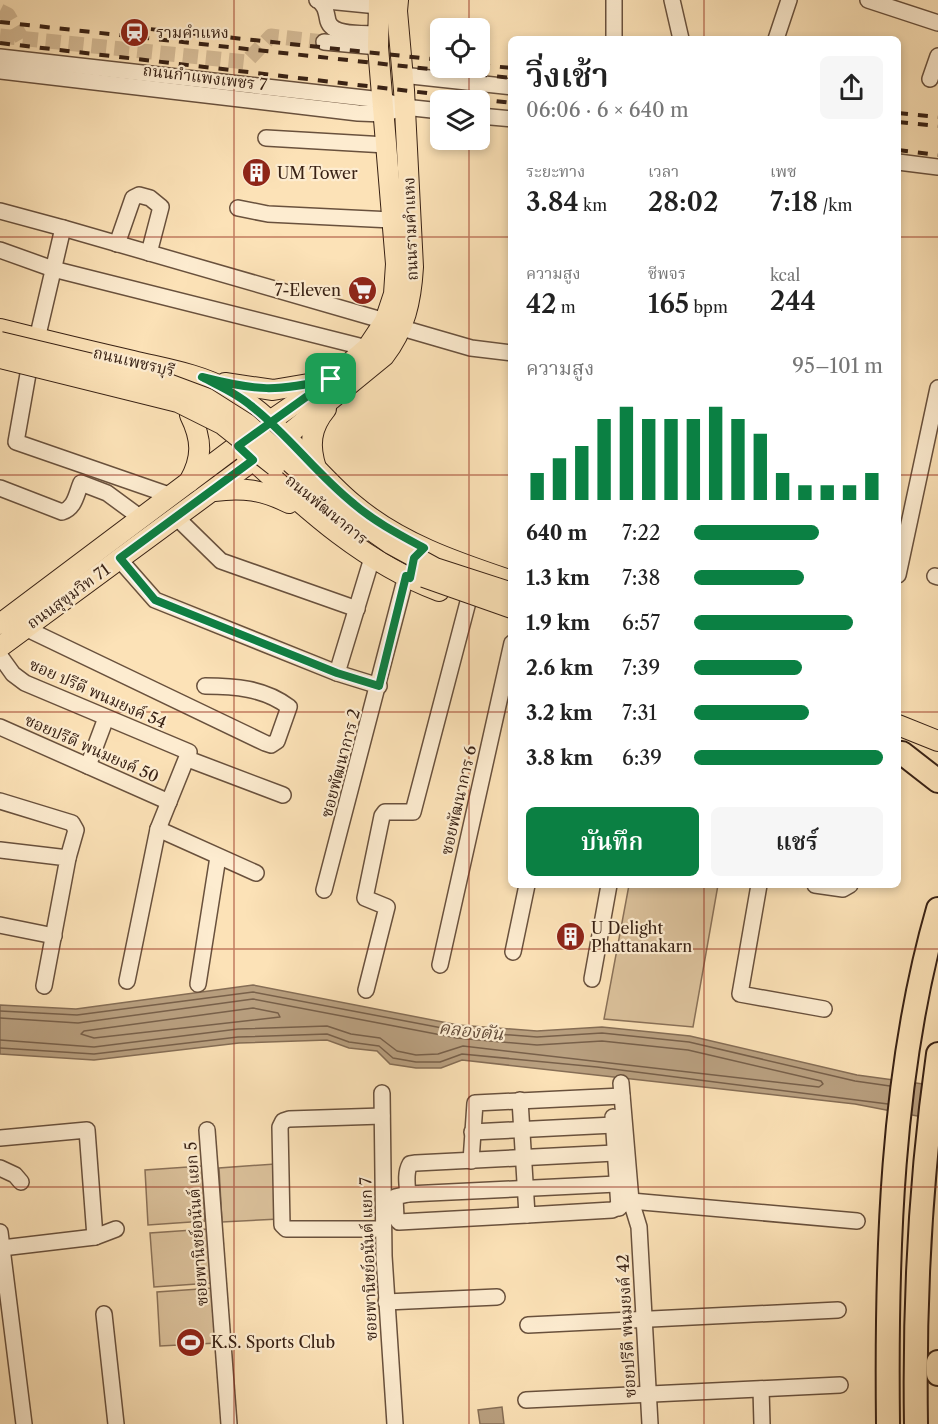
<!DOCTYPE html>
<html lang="th">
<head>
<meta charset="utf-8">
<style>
	:root { --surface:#fff; --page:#f6f6f6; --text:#222; --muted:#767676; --accent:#0b8043 }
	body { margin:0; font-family:"Libre Caslon Text","Noto Serif Thai",serif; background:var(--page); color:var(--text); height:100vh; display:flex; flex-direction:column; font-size:22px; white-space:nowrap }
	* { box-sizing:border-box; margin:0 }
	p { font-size:20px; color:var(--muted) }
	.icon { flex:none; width:33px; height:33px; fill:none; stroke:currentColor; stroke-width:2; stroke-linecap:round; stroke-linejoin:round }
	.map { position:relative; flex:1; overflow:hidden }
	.side { position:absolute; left:508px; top:36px; width:393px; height:852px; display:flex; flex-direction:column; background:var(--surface); border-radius:9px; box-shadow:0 3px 9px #0003 }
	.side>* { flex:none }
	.tools { position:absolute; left:430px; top:18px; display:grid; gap:12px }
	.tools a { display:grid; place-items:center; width:60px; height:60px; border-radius:9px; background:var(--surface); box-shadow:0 3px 9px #0003; font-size:30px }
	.pin { position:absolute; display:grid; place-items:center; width:51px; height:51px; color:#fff; margin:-26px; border-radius:12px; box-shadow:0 3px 9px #0006 }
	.round { display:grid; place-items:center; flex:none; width:63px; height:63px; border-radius:9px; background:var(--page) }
	.overview { display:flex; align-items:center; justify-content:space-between; height:102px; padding:0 18px }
	h1 { font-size:33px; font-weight:600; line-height:45px }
	.stats { display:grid; grid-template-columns:repeat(3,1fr); gap:9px; height:102px; padding:6px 18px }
	.stats div { display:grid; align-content:center }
	.stats b { font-size:26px; font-weight:600 }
	.stats small { font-size:16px; font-weight:400 }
	.stats p { font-size:16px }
	.chart { height:168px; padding:12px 18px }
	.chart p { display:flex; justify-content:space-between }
	.chart svg { width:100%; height:108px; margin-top:6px; stroke:var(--accent); stroke-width:6 }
	.cta { display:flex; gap:12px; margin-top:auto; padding:12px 18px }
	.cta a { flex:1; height:69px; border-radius:9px; background:var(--accent); color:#fff; font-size:24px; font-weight:600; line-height:69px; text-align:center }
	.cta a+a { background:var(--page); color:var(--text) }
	ul { padding:0 18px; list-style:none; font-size:20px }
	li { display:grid; grid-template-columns:96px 72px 1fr; align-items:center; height:45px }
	li i { height:15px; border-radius:8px; background:var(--accent) }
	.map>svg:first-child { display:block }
</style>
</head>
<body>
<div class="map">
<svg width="938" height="1424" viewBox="0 0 938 1424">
	<rect width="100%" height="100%" fill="#fce2b7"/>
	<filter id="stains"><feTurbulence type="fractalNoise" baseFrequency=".00333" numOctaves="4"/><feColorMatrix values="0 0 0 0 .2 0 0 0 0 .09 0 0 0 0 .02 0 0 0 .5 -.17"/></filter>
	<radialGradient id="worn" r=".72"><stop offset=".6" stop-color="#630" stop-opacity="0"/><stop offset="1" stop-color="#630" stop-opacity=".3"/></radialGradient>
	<!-- green -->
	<g fill="#dbc19b" stroke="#8a7158" stroke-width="1.5">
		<path d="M629,885h89l-25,142 -89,-8z"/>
		<path d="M275,1164l4,55 -57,3 -3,-54z"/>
		<path d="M202,1166l3,55 -57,4 -3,-55z"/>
		<path d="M207,1229l4,54 -57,4 -4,-54z"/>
		<path d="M213,1288l4,55 -57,3 -3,-54z"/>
	</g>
	<!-- water -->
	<g fill="#b9a080" stroke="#856d55" stroke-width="1.5">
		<path d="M253,985l205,40 79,6 65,-4 88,9 167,39 81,11v34l-83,-16 -393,-44 -21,8h-25l-26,-4 -13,-13 -28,-3 -22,-8 -88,3 -145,17 -94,-6v-49l76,4z"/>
		<path d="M502,1407l2,17h-24l-2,-14z"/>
	</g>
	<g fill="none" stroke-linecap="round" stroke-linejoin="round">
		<!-- shore -->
		<g stroke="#78604a" stroke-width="1.5">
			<path d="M253,1008l25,5 2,4 -186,21 -13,-4 3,-3z"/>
			<path d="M0,1011l77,4 176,-23 205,39 79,6 65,-4 87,9 166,39 35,5"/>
			<path d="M0,1018l78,5 175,-24 204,39 80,7 65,-4 86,9 133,31 2,3 -4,3 -356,-41 -25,8 -22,1 -19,-4 -17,-13 -29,-4 -24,-8 -89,3 -144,18 -94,-7"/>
			<path d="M0,1048l94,6 144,-17 89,-3 22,8 30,4 14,12 23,4h24l22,-8 135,13 291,37"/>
		</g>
		<!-- minor-tunnel -->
		<g stroke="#d5bb96" stroke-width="15" stroke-dasharray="15 8" stroke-linecap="butt">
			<path d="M0,11l8,4 14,24"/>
			<path d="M0,36l246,26 25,-26 53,6"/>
		</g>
		<defs>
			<g id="minor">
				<path d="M317,0l61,6"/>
				<path d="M318,0c8,6 8,12 10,21 5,16 37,12 50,13"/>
				<path d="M614,0v39"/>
				<path d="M672,0l9,39"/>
				<path d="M868,0l70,23"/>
				<path d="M776,39l13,-39"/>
				<path d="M324,42l54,5"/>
				<path d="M0,57l382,43 22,7 37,4"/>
				<path d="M0,71l358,42 26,1 9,-3"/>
				<path d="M402,75l110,12"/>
				<path d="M930,79l8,-23"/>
				<path d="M480,116l32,3"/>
				<path d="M266,138l120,7"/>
				<path d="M898,162l40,5"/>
				<path d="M238,208l30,6 124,6"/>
				<path d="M0,211l63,17"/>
				<path d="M117,244l16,-46 6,-3 11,3 11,9 -12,46"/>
				<path d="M0,250l53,19 314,79"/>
				<path d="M402,328l69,20 41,5"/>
				<path d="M37,339l26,-111 322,93"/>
				<path d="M28,374l-12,68 156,54"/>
				<path d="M0,488l62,24c13,-4 14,-17 19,-29l26,10 34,25"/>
				<path d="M176,517l45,44 136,48"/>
				<path d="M119,559l36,41 182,73 42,13"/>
				<path d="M898,575l40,-187"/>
				<path d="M935,576l3,1"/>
				<path d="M25,628l240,115 6,2 6,-4 12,-34c-25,-19 -55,-21 -84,-21"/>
				<path d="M0,656l13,18 12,9 164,69 -31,77 -31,152"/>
				<path d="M337,673l35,-115"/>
				<path d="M0,727l169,75"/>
				<path d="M188,759l95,36"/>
				<path d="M88,766l18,-48"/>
				<path d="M0,801l72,22 4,7 -8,28"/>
				<path d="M158,829l98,44"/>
				<path d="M0,850l68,8 -24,128"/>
				<path d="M759,885l-19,109 84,15"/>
				<path d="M815,885l28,4 7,-4"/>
				<path d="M324,890l82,-314"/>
				<path d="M0,925l54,11"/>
				<path d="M513,952l14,-67"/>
				<path d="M440,965l72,-322"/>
				<path d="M592,979l17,-94"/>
				<path d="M198,984l20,-127"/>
				<path d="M366,990l21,-83 -22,-9 17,-82 3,-4h28l55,-210"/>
				<path d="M621,1083l10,118 8,26 11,197"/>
				<path d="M382,1093l2,163 11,168"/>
				<path d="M520,1100l7,115 85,-5 19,-9 226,20"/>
				<path d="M382,1116l-93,3 -6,2 -3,6 2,98 4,4h97"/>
				<path d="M613,1117l6,91"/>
				<path d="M207,1130l22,294"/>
				<path d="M472,1132l142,-7"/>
				<path d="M0,1138l87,-8 8,107"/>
				<path d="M615,1153l-199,10 -6,1c-5,9 -3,20 -2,30l209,-10"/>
				<path d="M471,1161l4,-58 147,-7"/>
				<path d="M0,1168l15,7 6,7"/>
				<path d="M408,1194l-13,3 1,21 3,4 128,-7"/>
				<path d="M0,1232l24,192"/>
				<path d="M2,1248l93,-11 21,-8"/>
				<path d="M386,1302l111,-5"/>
				<path d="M104,1314l12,110"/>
				<path d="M528,1325l310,-15"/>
				<path d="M761,1389l1,35"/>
				<path d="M526,1400l314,-15"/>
			</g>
			<g id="major">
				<path d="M0,329c44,11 89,22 133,32 33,8 66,13 95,29 50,28 82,78 125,114 46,39 102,58 159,77"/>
				<path d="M225,383l48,7 47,-8"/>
				<path d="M244,452c59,54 118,110 195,139"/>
				<path d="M316,468c-7,-22 -6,-40 10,-59"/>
				<path d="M189,482c14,-24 13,-43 1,-67"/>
				<path d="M214,491c29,-4 49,-1 75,12"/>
				<path d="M0,624l270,-203 61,-42 36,-31 18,-27 9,-27 2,-30 -18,-217 1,-47"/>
				<path d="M0,647l285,-210 99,-81c21,-27 27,-55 29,-89l-9,-177 -7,-79 1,-11"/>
				<path d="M898,725l40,16"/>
			</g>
			<g id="highway">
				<path d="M902,753l36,28"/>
				<path d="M938,1362v12"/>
				<path d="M888,1424c-2,-168 3,-353 50,-515"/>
				<path d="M916,1424c-2,-127 4,-244 22,-370"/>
			</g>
		</defs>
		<!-- minor casing -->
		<use href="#minor" stroke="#69513d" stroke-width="18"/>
		<!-- major casing -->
		<use href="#major" stroke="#382114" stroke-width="22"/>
		<!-- highway casing -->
		<use href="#highway" stroke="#382114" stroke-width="26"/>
		<!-- minor -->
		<use href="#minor" stroke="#fdecd0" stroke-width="15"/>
		<!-- major -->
		<use href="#major" stroke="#fce2b7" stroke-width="20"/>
		<!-- highway -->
		<use href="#highway" stroke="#fce2b7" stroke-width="22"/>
		<!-- rail -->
		<g stroke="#382114" stroke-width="4" stroke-dasharray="10 10" stroke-linecap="butt">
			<path d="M0,22l512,56"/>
			<path d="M131,27l310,33"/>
			<path d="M0,43l512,60"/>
			<path d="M480,65l32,3"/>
			<path d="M898,113l40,4"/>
			<path d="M898,122l40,4"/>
			<path d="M898,150l40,5"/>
		</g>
		<defs>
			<g id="major-bridge">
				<path d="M0,342l155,37 51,19 41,26 104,92 40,28 44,24 77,25"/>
				<path d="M0,358l178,44 44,22 53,42"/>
				<path d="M424,577l88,31"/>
			</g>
		</defs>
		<!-- major-bridge casing -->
		<use href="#major-bridge" stroke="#382114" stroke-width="22" stroke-linecap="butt"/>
		<!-- major-bridge -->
		<use href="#major-bridge" stroke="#fce2b7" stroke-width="20"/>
	</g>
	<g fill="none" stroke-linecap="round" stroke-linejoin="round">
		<defs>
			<path id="route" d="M331,379l-93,67 15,14 -133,98 35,42 182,73 42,13 27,-110 4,2 4,-20 10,-10c-24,-13 -49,-26 -70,-44 -38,-30 -66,-70 -104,-99 -14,-12 -31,-19 -48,-28 55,14 74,15 129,2"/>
		</defs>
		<!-- route casing -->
		<use href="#route" stroke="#fff" stroke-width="12"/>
		<!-- route -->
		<use href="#route" stroke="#0b8043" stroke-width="8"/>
	</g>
	<!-- grid -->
	<path fill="none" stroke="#8f2418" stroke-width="1.5" stroke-opacity="0.55" d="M234,0v1424M469,0v28M704,0v39M469,68v32M469,140v1284M0,237h512M898,237h40M0,475h512M898,475h40M0,712h512M898,712h40M704,885v539M0,949h938M0,1187h938"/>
	<!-- icons -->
	<defs>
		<symbol id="station-disc" viewBox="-11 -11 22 22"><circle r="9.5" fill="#8f2418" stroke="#fdecd0"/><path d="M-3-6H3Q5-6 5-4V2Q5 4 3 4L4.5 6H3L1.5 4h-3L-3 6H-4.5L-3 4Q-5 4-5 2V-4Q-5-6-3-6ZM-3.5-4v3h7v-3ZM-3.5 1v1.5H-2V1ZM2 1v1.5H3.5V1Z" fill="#fff"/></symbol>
		<symbol id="building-disc" viewBox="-11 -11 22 22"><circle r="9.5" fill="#8f2418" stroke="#fdecd0"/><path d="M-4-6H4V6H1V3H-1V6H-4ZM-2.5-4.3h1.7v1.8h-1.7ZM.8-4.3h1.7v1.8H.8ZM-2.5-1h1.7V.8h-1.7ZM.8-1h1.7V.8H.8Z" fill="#fff"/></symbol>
		<symbol id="supermarket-disc" viewBox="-11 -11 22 22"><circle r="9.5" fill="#8f2418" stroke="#fdecd0"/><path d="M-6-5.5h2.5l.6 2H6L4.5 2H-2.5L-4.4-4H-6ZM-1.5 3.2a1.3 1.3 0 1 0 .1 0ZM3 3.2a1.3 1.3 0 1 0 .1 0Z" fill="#fff"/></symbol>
		<symbol id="stadium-disc" viewBox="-11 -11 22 22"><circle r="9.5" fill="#8f2418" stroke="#fdecd0"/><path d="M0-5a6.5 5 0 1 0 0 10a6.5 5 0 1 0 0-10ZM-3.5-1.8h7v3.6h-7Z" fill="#fff"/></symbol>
	</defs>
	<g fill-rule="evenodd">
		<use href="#station-disc" x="118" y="16" width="33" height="33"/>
		<use href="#building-disc" x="240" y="156" width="33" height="33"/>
		<use href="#supermarket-disc" x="346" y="274" width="33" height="33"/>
		<use href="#building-disc" x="554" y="920" width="33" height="33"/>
		<use href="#stadium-disc" x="174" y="1326" width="33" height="33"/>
	</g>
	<g text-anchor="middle" stroke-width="4.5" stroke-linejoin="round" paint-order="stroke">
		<!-- poi labels -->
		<g font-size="16" fill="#382114" stroke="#fdecd0" text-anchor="start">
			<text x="156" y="38">รามคำแหง</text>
			<text x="277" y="179">UM Tower</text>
			<text x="341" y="296" text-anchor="end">7-Eleven</text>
			<text x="591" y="934">U Delight<tspan x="591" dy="18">Phattanakarn</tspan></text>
			<text x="211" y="1348">K.S. Sports Club</text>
		</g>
		<!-- street labels -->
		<g font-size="16" fill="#382114" stroke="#fdecd0">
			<text transform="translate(205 77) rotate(7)" y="6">ถนนกำแพงเพชร 7</text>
			<text transform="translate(410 229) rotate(-92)" y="6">ถนนรามคำแหง</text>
			<text transform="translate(134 361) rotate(13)" y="6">ถนนเพชรบุรี</text>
			<text transform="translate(327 509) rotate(39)" y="6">ถนนพัฒนาการ</text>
			<text transform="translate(68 596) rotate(-36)" y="6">ถนนสุขุมวิท 71</text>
			<text transform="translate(98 693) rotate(24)" y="6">ซอย ปรีดี พนมยงค์ 54</text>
			<text transform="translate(92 748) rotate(24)" y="6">ซอยปรีดี พนมยงค์ 50</text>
			<text transform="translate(340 763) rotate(-75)" y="6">ซอยพัฒนาการ 2</text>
			<text transform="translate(458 800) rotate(-77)" y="6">ซอยพัฒนาการ 6</text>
			<text transform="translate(196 1224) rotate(-94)" y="6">ซอยพานิชย์อนันต์ แยก 5</text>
			<text transform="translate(368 1259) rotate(-92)" y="6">ซอยพานิชย์อนันต์ แยก 7</text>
			<text transform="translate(626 1326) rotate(-93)" y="6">ซอยปรีดี พนมยงค์ 42</text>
		</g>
		<!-- water labels -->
		<g font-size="18" font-style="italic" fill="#654d3a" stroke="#fdecd0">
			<text transform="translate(471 1031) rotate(6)" y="6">คลองตัน</text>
		</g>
	</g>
	<rect width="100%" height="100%" filter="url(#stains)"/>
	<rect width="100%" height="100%" fill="url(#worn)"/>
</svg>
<div class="tools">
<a><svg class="icon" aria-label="locate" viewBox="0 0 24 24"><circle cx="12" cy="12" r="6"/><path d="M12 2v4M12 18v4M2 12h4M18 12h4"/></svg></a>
<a><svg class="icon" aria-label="layers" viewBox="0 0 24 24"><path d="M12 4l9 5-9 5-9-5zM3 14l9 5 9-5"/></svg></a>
</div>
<div class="pin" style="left:331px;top:379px;background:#1e9e55"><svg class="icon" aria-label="arrive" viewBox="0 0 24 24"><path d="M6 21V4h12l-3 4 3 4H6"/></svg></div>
<section class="side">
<div class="overview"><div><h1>วิ่งเช้า</h1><p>06:06 · 6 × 640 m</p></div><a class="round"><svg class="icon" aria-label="share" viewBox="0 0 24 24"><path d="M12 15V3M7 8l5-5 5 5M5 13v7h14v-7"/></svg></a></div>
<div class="stats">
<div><p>ระยะทาง</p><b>3.84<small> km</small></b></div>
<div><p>เวลา</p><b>28:02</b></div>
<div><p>เพซ</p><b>7:18<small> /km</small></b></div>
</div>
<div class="stats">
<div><p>ความสูง</p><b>42<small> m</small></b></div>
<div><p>ชีพจร</p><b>165<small> bpm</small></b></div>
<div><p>kcal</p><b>244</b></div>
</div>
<div class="chart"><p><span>ความสูง</span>95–101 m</p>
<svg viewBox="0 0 160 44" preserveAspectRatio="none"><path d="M5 44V33M15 44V27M25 44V22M35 44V11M45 44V6M55 44V11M65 44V11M75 44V11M85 44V6M95 44V11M105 44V17M115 44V33M125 44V38M135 44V38M145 44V38M155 44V33"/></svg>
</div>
<ul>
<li><b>640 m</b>7:22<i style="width:66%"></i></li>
<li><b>1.3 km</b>7:38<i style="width:58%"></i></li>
<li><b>1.9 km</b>6:57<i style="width:84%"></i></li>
<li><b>2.6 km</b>7:39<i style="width:57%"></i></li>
<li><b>3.2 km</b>7:31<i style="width:61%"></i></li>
<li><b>3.8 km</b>6:39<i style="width:100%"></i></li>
</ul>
<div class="cta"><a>บันทึก</a><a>แชร์</a></div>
</section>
</div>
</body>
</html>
